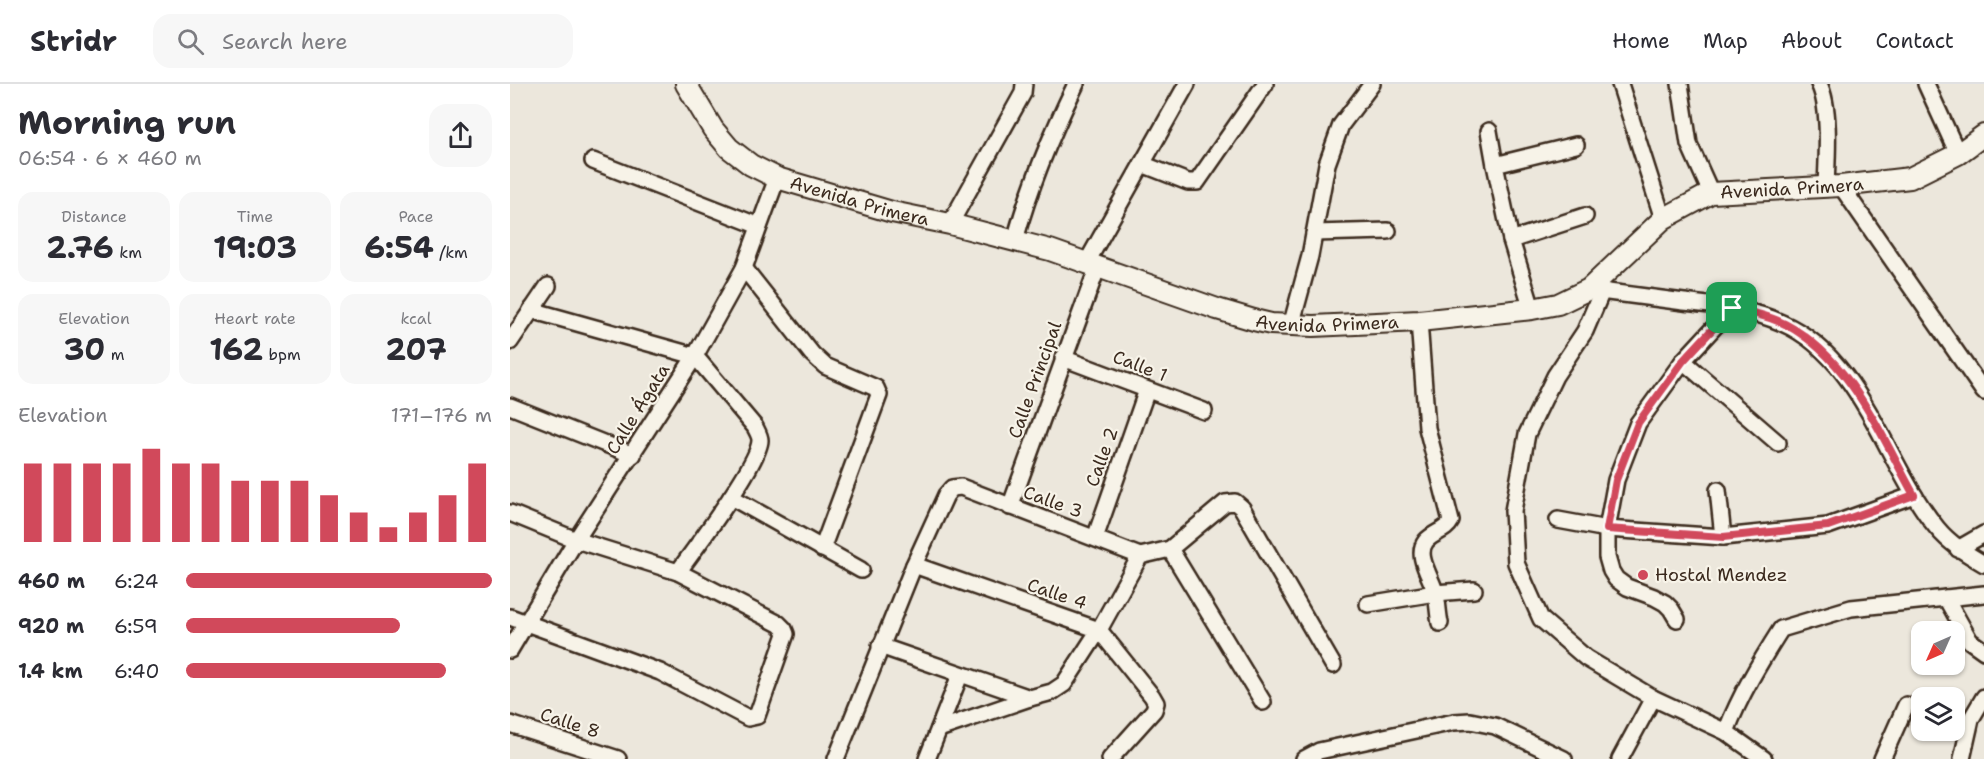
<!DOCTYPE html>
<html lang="en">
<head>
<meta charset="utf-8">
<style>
	:root { --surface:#fff; --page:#f7f7f7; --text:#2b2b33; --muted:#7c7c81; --line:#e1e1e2; --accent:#d1495b }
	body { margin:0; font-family:"Shantell Sans",sans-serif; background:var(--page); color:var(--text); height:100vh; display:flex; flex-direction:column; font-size:22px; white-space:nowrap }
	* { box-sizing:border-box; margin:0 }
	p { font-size:20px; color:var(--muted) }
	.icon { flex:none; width:33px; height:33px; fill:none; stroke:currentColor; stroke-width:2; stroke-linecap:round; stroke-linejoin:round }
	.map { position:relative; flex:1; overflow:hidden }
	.side { display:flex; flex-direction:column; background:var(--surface); width:510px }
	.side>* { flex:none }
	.needle { width:39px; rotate:225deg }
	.buttons { position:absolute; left:1401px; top:537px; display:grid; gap:12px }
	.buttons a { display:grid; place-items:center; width:54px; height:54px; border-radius:12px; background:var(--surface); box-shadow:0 2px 4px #0004; font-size:30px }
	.pin { position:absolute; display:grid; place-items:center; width:51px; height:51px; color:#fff; margin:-26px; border-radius:12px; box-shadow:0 3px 9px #0006 }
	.round { display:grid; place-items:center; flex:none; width:63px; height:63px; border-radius:18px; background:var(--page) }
	.headline { display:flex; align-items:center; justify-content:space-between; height:102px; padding:0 18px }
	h1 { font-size:33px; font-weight:700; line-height:45px }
	.metrics { display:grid; grid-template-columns:repeat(3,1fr); gap:9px; height:102px; padding:6px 18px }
	.metrics div { display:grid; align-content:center; border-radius:15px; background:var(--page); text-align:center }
	.metrics b { font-size:30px; font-weight:700 }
	.metrics small { font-size:16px; font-weight:400 }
	.metrics p { font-size:16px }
	.chart { height:168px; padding:12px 18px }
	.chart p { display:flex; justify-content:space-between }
	.chart svg { width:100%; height:108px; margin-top:6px; stroke:var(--accent); stroke-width:6 }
	ul { padding:0 18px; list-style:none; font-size:20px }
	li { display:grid; grid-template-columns:96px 72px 1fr; align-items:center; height:45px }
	li i { height:15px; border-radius:8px; background:var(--accent) }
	header { display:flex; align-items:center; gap:36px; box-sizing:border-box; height:84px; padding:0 30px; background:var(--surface); border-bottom:2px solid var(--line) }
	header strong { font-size:28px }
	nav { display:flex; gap:33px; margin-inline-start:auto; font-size:21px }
	.search { width:420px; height:54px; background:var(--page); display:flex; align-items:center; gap:15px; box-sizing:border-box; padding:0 21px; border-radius:18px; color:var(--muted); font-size:22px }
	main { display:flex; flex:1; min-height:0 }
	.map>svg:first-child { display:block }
</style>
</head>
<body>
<header>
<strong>Stridr</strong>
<div class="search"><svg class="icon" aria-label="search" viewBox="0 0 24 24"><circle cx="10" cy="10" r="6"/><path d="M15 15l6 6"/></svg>Search here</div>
<nav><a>Home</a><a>Map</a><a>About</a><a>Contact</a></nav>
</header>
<main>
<section class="side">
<div class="headline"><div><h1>Morning run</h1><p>06:54 · 6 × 460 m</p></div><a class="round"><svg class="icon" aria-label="share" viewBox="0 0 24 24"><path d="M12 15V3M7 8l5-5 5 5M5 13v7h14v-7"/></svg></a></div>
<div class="metrics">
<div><p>Distance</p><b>2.76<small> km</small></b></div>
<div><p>Time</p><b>19:03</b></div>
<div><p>Pace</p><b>6:54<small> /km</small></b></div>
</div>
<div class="metrics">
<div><p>Elevation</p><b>30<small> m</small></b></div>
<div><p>Heart rate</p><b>162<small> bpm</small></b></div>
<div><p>kcal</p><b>207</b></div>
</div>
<div class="chart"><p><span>Elevation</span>171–176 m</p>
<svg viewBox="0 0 160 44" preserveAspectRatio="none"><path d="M5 44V12M15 44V12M25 44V12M35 44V12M45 44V6M55 44V12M65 44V12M75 44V19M85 44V19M95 44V19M105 44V25M115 44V32M125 44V38M135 44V32M145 44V25M155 44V12"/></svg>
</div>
<ul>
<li><b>460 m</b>6:24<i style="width:100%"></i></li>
<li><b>920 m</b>6:59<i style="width:70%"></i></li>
<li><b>1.4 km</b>6:40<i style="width:85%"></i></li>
</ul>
</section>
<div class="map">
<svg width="1474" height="675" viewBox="0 0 1474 675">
	<rect width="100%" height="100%" fill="#ece7dc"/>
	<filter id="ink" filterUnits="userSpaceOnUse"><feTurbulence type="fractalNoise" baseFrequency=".0167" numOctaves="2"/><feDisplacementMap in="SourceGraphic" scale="12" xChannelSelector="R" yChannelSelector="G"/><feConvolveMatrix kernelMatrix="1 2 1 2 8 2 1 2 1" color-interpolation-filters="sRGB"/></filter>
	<g filter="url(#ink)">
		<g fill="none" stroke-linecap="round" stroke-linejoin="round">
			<defs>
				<g id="minor">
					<path d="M1110,0l43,135"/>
					<path d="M1170,0l9,60 22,49"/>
					<path d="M1309,0c12,24 8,75 7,102"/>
					<path d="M1416,0l32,70"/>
					<path d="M979,47l6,34"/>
					<path d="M83,77l166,65"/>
					<path d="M632,80l46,18h9l68,-98"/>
					<path d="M1331,102l143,206"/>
					<path d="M440,140l73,-131 1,-9"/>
					<path d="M804,149l74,-2"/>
					<path d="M505,156c15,-54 36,-105 61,-156"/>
					<path d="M1001,156l74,-24"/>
					<path d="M577,178l100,-178"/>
					<path d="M234,184l68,86 13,12 51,22 3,7 -57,154"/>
					<path d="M1083,206c31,4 61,8 91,12 34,4 67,7 98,21 81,35 103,142 155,205 13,16 30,26 47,36"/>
					<path d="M1092,207l-17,40 -30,45 -28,58 -14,77 3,52 25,56 45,39 67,40 73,34 38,27"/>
					<path d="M1022,225l-21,-69 -16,-75 81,-20"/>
					<path d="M21,226l164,46 60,71c2,4 5,9 5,13 0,22 -66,110 -82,132"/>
					<path d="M909,237l8,107 24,93c-5,10 -17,11 -25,20 -12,15 7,38 10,54 2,9 2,19 4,28"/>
					<path d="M781,242l19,-70 17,-92 14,-39 31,-41"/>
					<path d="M0,258l38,-56"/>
					<path d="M553,274l141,53"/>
					<path d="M1173,277l95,82"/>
					<path d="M0,322l123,49"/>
					<path d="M1208,406l5,47"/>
					<path d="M221,413l130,73"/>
					<path d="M500,423l88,-241"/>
					<path d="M0,429l66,27 102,32 101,52 5,5 2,5 -29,82 -9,2 -88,-46 -150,-55"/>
					<path d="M1048,436l49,9 116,8 105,-11 86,-31"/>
					<path d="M585,454l52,-148"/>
					<path d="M660,465l93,153"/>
					<path d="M1448,465l26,-15"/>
					<path d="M404,481l185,65 53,66 4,7 -2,7 -44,49"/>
					<path d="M1436,514l24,43 14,10"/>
					<path d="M858,520l67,-11 39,-3"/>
					<path d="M1167,535l-6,-10 -6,-6 -11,-6 -27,-10 -11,-8 -5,-8 -4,-14v-28l9,-49 22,-57 45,-62 49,-53"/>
					<path d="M370,562l150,52"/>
					<path d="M0,566l66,-110 119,-184 49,-88 33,-90"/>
					<path d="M0,640l108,35"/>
					<path d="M429,645l91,-31 22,-6 12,-8 35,-54 41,-74 30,-7 55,-46 10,-1 7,6 91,157"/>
					<path d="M1216,648c14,-37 34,-70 55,-103l70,-21 133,-14"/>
					<path d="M326,675l78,-194 32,-70 6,-7 9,-1 179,69"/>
					<path d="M417,675l33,-84"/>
					<path d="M794,675l15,-8 135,-29 16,-1 25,5 69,33"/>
					<path d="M1110,675l33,-61"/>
					<path d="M1372,675l24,-54"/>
					<path d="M1452,675l9,-40 13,-22"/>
				</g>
				<g id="major">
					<path id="s1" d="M176,0l27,45 16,19 22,17 26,13 115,34 58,12 100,26 167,59 37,11 17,4 42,2 106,-5 113,-12 26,-5 31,-15 74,-70 48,-26 130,-7 69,-8 48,-24 26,-19"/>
				</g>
			</defs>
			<!-- minor casing -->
			<use href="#minor" stroke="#3b2a1e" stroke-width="20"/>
			<!-- major casing -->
			<use href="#major" stroke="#3b2a1e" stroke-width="24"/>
			<!-- minor -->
			<use href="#minor" stroke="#f7f3e8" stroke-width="15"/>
			<!-- major -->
			<use href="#major" stroke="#f7f3e8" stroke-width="20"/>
		</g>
	</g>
	<g fill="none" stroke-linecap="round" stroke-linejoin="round" filter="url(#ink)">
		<defs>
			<path id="route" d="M1222,224c18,4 37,8 53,16 66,35 95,110 129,171l-86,31 -105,11 -116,-8 9,-49 22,-57 45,-62z"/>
		</defs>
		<!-- route casing -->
		<use href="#route" stroke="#fff" stroke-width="12"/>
		<!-- route -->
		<use href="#route" stroke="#d1495b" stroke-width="8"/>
	</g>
	<!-- markers -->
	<circle fill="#d1495b" stroke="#f7f3e8" stroke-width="2" cx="1133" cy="491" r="6"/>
	<g text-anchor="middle" stroke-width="4.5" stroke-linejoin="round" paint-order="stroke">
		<!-- street labels -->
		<g font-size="18" fill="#3b2a1e" stroke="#f7f3e8">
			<text dy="6" stroke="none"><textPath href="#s1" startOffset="1210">Avenida Primera</textPath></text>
			<text dy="6" stroke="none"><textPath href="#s1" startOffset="220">Avenida Primera</textPath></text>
			<text dy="6" stroke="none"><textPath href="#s1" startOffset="706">Avenida Primera</textPath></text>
			<text transform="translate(630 282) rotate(21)" y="6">Calle 1</text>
			<text transform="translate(525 296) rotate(-70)" y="6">Calle Principal</text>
			<text transform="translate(128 325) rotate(-58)" y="6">Calle Ágata</text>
			<text transform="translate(592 373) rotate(-70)" y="6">Calle 2</text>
			<text transform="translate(543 418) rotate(20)" y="6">Calle 3</text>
			<text transform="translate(547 510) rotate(19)" y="6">Calle 4</text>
			<text transform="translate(60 639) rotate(18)" y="6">Calle 8</text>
		</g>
		<!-- poi labels -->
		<g font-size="18" fill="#3b2a1e" stroke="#f7f3e8" text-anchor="start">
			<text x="1145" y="497">Hostal Mendez</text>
		</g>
	</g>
</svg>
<div class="buttons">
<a><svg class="needle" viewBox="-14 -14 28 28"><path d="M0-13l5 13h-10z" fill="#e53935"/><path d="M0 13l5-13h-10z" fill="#7c7c81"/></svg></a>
<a><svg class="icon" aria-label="layers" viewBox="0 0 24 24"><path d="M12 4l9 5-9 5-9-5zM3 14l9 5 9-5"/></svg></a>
</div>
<div class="pin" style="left:1222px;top:224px;background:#1e9e55"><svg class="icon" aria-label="arrive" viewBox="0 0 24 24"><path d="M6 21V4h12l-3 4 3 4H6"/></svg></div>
</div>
</main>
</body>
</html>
